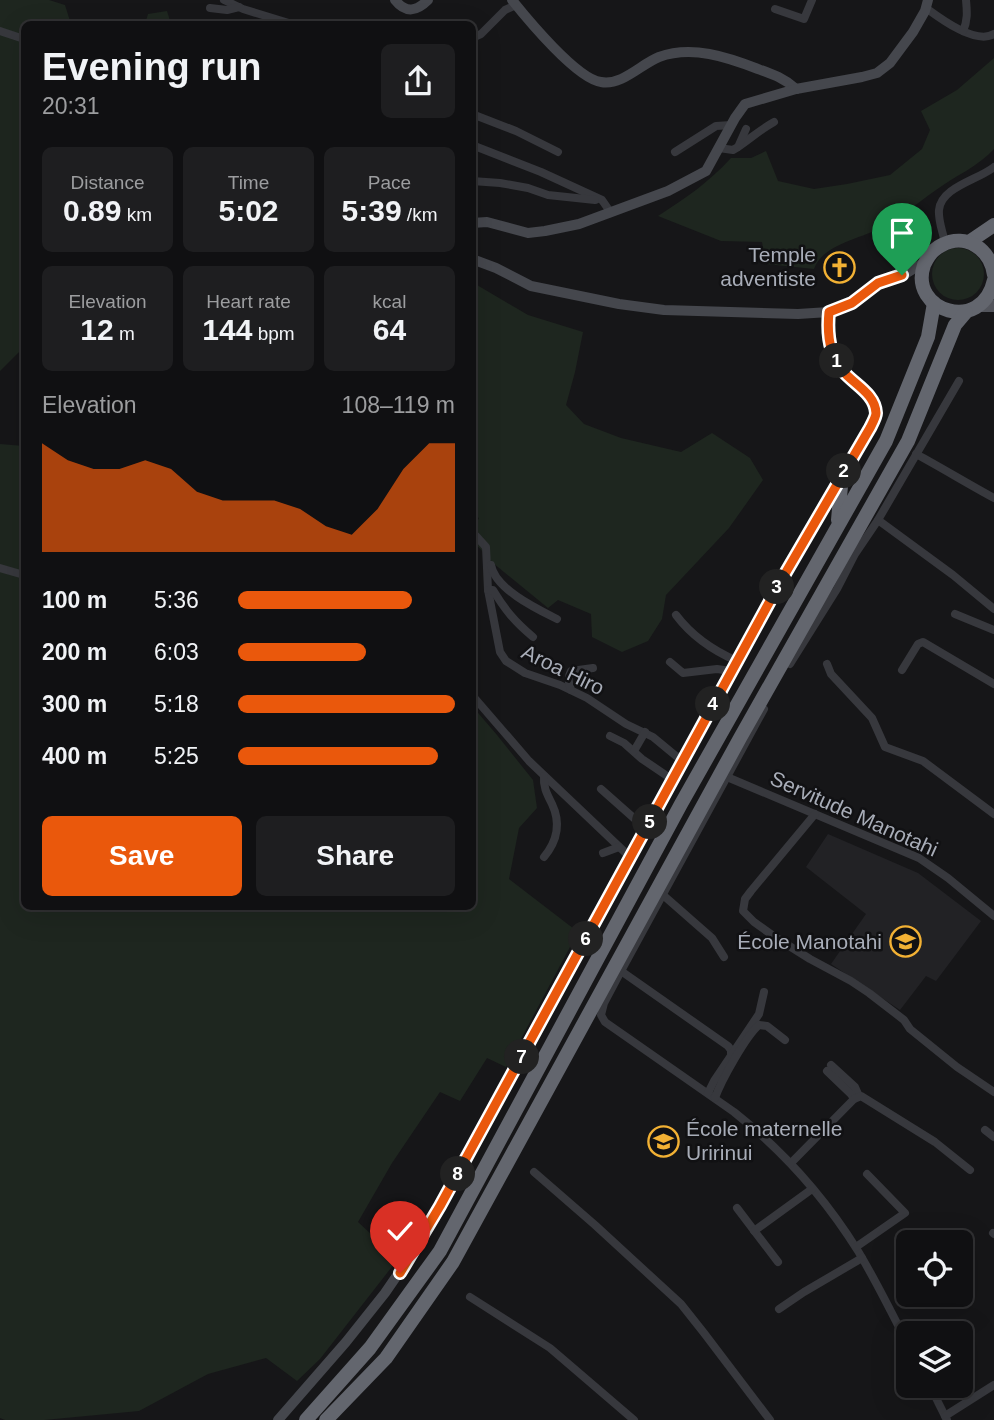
<!DOCTYPE html>
<html lang="en">
<head>
<meta charset="utf-8">
<style>
	:root { --surface:#101012; --page:#1e1e20; --text:#f1f3f6; --muted:#9c9d9f; --line:#303032; --accent:#ea580c }
	body { margin:0; font-family:Helvetica,sans-serif; background:var(--page); color:var(--text); height:100vh; display:flex; flex-direction:column; font-size:26px; white-space:nowrap }
	* { box-sizing:border-box; margin:0 }
	p { font-size:23px; color:var(--muted) }
	.icon { flex:none; width:38px; height:38px; fill:none; stroke:currentColor; stroke-width:2; stroke-linecap:round; stroke-linejoin:round }
	.map { position:relative; flex:1; overflow:hidden }
	.panel { position:absolute; left:21px; top:21px; width:455px; height:889px; display:flex; flex-direction:column; background:var(--surface); border-radius:10px; box-shadow:0 7px 28px #0002,0 0 0 2px var(--line) }
	.panel>* { flex:none }
	.fabs { position:absolute; left:896px; top:1230px; display:grid; gap:14px }
	.fabs a { display:grid; place-items:center; width:77px; height:77px; border-radius:10px; background:var(--surface); box-shadow:0 7px 28px #0002,0 0 0 2px var(--line); font-size:35px }
	.pin { position:absolute; display:grid; place-items:center; width:60px; height:60px; color:#fff; margin:-72px -30px; border-radius:50% 50% 50% 0; rotate:-45deg; box-shadow:0 0 7px #0007 }
	.pin .icon { rotate:45deg }
	.km { position:absolute; width:35px; height:35px; margin:-18px; border-radius:50%; background:#222; color:#fff; font-size:19px; line-height:35px; text-align:center }
	.round { display:grid; place-items:center; flex:none; width:74px; height:74px; border-radius:10px; background:var(--page) }
	.summary { display:flex; align-items:center; justify-content:space-between; height:119px; padding:0 21px }
	h1 { font-size:38px; font-weight:700; line-height:52px }
	.metrics { display:grid; grid-template-columns:repeat(3,1fr); gap:10px; height:119px; padding:7px 21px }
	.metrics div { display:grid; align-content:center; border-radius:10px; background:var(--page); text-align:center }
	.metrics b { font-size:30px; font-weight:700 }
	.metrics small { font-size:19px; font-weight:400 }
	.metrics p { font-size:19px }
	.chart { height:196px; padding:14px 21px }
	.chart p { display:flex; justify-content:space-between }
	.chart svg { width:100%; height:126px; margin-top:7px; fill:var(--accent); opacity:.7 }
	.cta { display:flex; gap:14px; margin-top:auto; padding:14px 21px }
	.cta a { flex:1; height:80px; border-radius:10px; background:var(--accent); color:#fff; font-size:28px; font-weight:700; line-height:80px; text-align:center }
	.cta a+a { background:var(--page); color:var(--text) }
	ul { padding:0 21px; list-style:none; font-size:23px }
	li { display:grid; grid-template-columns:112px 84px 1fr; align-items:center; height:52px }
	li i { height:18px; border-radius:9px; background:var(--accent) }
	.map>svg:first-child { display:block }
</style>
</head>
<body>
<div class="map">
<svg width="994" height="1420" viewBox="0 0 994 1420">
	<rect width="100%" height="100%" fill="#161618"/>
	<!-- built -->
	<path fill="#222225" d="M828,834l90,39 63,48 -45,60 -10,-5 -26,34 -69,-46 35,-50 -60,-47z"/>
	<!-- green -->
	<g fill="#1e261f">
		<path d="M0,0h49l16,5 5,16 19,3h-65v323l-24,24z"/>
		<path d="M167,11l4,13h-26l3,-10z"/>
		<path d="M994,58v91c-15,17 -39,27 -58,41 -16,11 -32,25 -49,35 -22,13 -64,18 -73,44l-48,-5 -4,-22 -41,-1 -63,-25c28,-18 50,-33 73,-58h20l15,-7 12,30 36,8 33,-5 43,-9 32,-26 8,-19 -9,-19 36,-21z"/>
		<circle cx="958" cy="274" r="26"/>
		<path d="M473,280l4,5 51,30 55,17 -8,40 -9,33 18,19 37,14 60,14 31,-19 38,25 13,22 -34,48 -63,67 -4,24 -14,22 -26,11 -30,-15 -1,-23 -33,-14 -10,8 -55,-45 -20,-22 -1,-10 7,-13 -7,-4z"/>
		<path d="M0,444l24,2v460h448l1,-199 24,28 36,45 4,28 -18,20 -10,51 69,53 -72,135 -19,-9 -27,43 -20,-9 -48,71 -34,59 40,37 -78,100 -23,22 -31,-23 -58,16 -69,37 -95,9h-39l-5,-2z"/>
	</g>
	<g fill="none" stroke-linecap="round" stroke-linejoin="round">
		<!-- street -->
		<g stroke="#37383d" stroke-width="8">
			<path d="M224,0l19,9 49,15"/>
			<path d="M210,8l17,2 12,-3"/>
			<path d="M926,8c15,11 50,37 68,26"/>
			<path d="M775,9l29,10 8,-19"/>
			<path d="M0,31l24,8"/>
			<path d="M963,31c5,-11 4,-20 3,-31"/>
			<path d="M472,38l9,-4 24,-24 11,-5"/>
			<path d="M472,114l44,17 42,21"/>
			<path d="M472,145l69,27 61,28 9,13"/>
			<path d="M738,147c12,-8 23,-18 36,-25"/>
			<path d="M719,148l14,2 5,-3 8,-18"/>
			<path d="M675,152l41,-26 15,-1"/>
			<path d="M472,181l28,2 28,5 20,7 47,5"/>
			<path d="M945,243c-2,-11 -7,-22 -6,-33 2,-23 39,-30 55,-43"/>
			<path d="M916,454c26,14 52,30 78,44"/>
			<path d="M878,520l75,55 41,34"/>
			<path d="M472,535l4,1 10,11 2,43 12,62 6,9 19,12 35,12 27,13 39,26 27,13 23,19 8,3"/>
			<path d="M491,565c4,24 46,44 66,54"/>
			<path d="M0,568l24,7"/>
			<path d="M488,590h5c12,20 22,32 40,47"/>
			<path d="M955,614l39,16"/>
			<path d="M676,615c15,20 38,36 61,46"/>
			<path d="M670,662l13,11 34,-4 14,2"/>
			<path d="M790,664l47,-75 18,-35 23,-34 81,-139"/>
			<path d="M827,664l4,10 41,44 13,29 38,14 71,53"/>
			<path d="M902,670l16,-26 5,-2 71,42"/>
			<path d="M571,690c-2,-7 -4,-12 0,-19l22,-3"/>
			<path d="M472,695l57,66 102,97"/>
			<path d="M764,709l-143,262 -17,32 -3,12 4,7 129,90c48,38 91,86 124,139 18,30 34,62 50,94"/>
			<path d="M610,736l14,7 18,16 31,21"/>
			<path d="M634,751l11,-19"/>
			<path d="M727,777l192,81 29,20 46,38"/>
			<path d="M601,789l35,31 11,8"/>
			<path d="M815,814l-64,77 -6,8 -2,12 11,11 21,15 35,22 41,22 18,12 35,27 6,9 47,38 37,25"/>
			<path d="M603,853l16,-6"/>
			<path d="M544,857c14,-17 17,-34 8,-53 -5,-10 -9,-17 -8,-28"/>
			<path d="M663,895l49,43 12,19"/>
			<path d="M621,971l107,75 3,4v4"/>
			<path d="M831,1065l24,22 4,9"/>
			<path d="M827,1071l24,23 3,5"/>
			<path d="M708,1093l6,-12 45,-67 5,-22"/>
			<path d="M715,1098c6,-17 31,-62 44,-73l8,1 18,14"/>
			<path d="M985,1130l9,7"/>
			<path d="M791,1163l63,-64 7,-3 74,46 35,28"/>
			<path d="M534,1172l61,53 86,79 23,29 66,87"/>
			<path d="M737,1208l41,54"/>
			<path d="M754,1231l58,-42"/>
			<path d="M993,1233l1,1"/>
			<path d="M856,1247l49,-34 -38,-39"/>
			<path d="M470,1297l80,51 84,72"/>
			<path d="M779,1309l25,-17 58,-34"/>
			<path d="M930,1386l17,34"/>
			<path d="M945,1416l49,-31"/>
		</g>
		<!-- secondary -->
		<g stroke="#45474d" stroke-width="10">
			<path d="M395,0c11,14 22,11 33,0"/>
			<path d="M512,0c16,20 65,79 89,82 21,4 40,-18 58,-25 33,-12 68,0 99,12 14,5 26,9 38,20"/>
			<path d="M472,223l15,-1 41,11 17,-2 34,-7 89,-33 38,-20 29,-53 10,-14 51,-15 66,-12 15,-4 13,-10 23,-31 12,-21 3,-11"/>
			<path d="M472,259l24,9 35,18 88,18 45,6 134,4 31,-2 9,-2 14,-7 26,-20 27,-9 20,-12"/>
			<path d="M278,1420l68,-78 39,-49 24,-35 31,-52 341,-627 89,-150c1,-4 6,-11 6,-16 1,-19 -23,-29 -33,-42 -14,-17 -16,-38 -14,-59"/>
		</g>
		<!-- primary -->
		<path stroke="#53555c" stroke-width="12" d="M979,306h15"/>
		<!-- highway -->
		<g stroke="#63666e" stroke-width="14">
			<path d="M969,242l25,-17"/>
			<path d="M994,275c-3,-25 -28,-43 -52,-30 -9,4 -14,11 -18,20 -16,46 58,70 70,15"/>
			<path d="M838,520l3,-34 6,-19"/>
			<path d="M306,1420l64,-72 70,-97 241,-447 205,-363 42,-104 6,-34"/>
			<path d="M326,1420l60,-62 67,-96 287,-524 168,-297 47,-116 11,-13"/>
		</g>
	</g>
	<g fill="none" stroke-linecap="round" stroke-linejoin="round">
		<defs>
			<path id="route" d="M400,1273l40,-67 342,-627 88,-151c2,-4 6,-11 6,-15 -1,-20 -23,-29 -34,-43 -13,-16 -15,-38 -13,-58l23,-9 26,-20 24,-8"/>
		</defs>
		<!-- route casing -->
		<use href="#route" stroke="#fff" stroke-width="14"/>
		<!-- route -->
		<use href="#route" stroke="#ea580c" stroke-width="9"/>
	</g>
	<!-- icons -->
	<defs>
		<symbol id="church-ring" viewBox="-11 -11 22 22"><circle r="9.5" fill="#111113" stroke="#f2b134" stroke-width="1.5"/><path d="M-1.2-6h2.4v3.5h3.3v2.4h-3.3V6h-2.4V-.1h-3.3v-2.4h3.3Z" fill="#f2b134"/></symbol>
		<symbol id="school-ring" viewBox="-11 -11 22 22"><circle r="9.5" fill="#111113" stroke="#f2b134" stroke-width="1.5"/><path d="M0-5L7-2L0 1L-7-2ZM-4 1L0 2.5L4 1V4Q0 6-4 4Z" fill="#f2b134"/></symbol>
	</defs>
	<g fill-rule="evenodd">
		<use href="#church-ring" x="822" y="250" width="35" height="35"/>
		<use href="#school-ring" x="888" y="924" width="35" height="35"/>
		<use href="#school-ring" x="646" y="1124" width="35" height="35"/>
	</g>
	<g text-anchor="middle" stroke-width="5" stroke-linejoin="round" paint-order="stroke">
		<!-- poi labels -->
		<g font-size="21" fill="#a8adb8" stroke="#111113" text-anchor="end">
			<text x="816" y="262">Temple<tspan x="816" dy="24">adventiste</tspan></text>
			<text x="882" y="949">École Manotahi</text>
			<text x="686" y="1136" text-anchor="start">École maternelle<tspan x="686" dy="24">Uririnui</tspan></text>
		</g>
		<!-- street labels -->
		<g font-size="21" fill="#a8adb8" stroke="#111113">
			<text transform="translate(563 670) rotate(26)" y="7">Aroa Hiro</text>
			<text transform="translate(854 814) rotate(24)" y="7">Servitude Manotahi</text>
		</g>
	</g>
</svg>
<div class="fabs">
<a><svg class="icon" aria-label="locate" viewBox="0 0 24 24"><circle cx="12" cy="12" r="6"/><path d="M12 2v4M12 18v4M2 12h4M18 12h4"/></svg></a>
<a><svg class="icon" aria-label="layers" viewBox="0 0 24 24"><path d="M12 4l9 5-9 5-9-5zM3 14l9 5 9-5"/></svg></a>
</div>
<div class="pin" style="left:902px;top:275px;background:#1e9e55"><svg class="icon" aria-label="arrive" viewBox="0 0 24 24"><path d="M6 21V4h12l-3 4 3 4H6"/></svg></div>
<div class="pin" style="left:400px;top:1273px;background:#d93025"><svg class="icon" aria-label="check" viewBox="0 0 24 24"><path d="M5 12l5 5 9-10"/></svg></div>
<b class="km" style="left:837px;top:361px">1</b>
<b class="km" style="left:844px;top:471px">2</b>
<b class="km" style="left:777px;top:587px">3</b>
<b class="km" style="left:713px;top:704px">4</b>
<b class="km" style="left:650px;top:822px">5</b>
<b class="km" style="left:586px;top:939px">6</b>
<b class="km" style="left:522px;top:1057px">7</b>
<b class="km" style="left:458px;top:1174px">8</b>
<section class="panel">
<div class="summary"><div><h1>Evening run</h1><p>20:31</p></div><a class="round"><svg class="icon" aria-label="share" viewBox="0 0 24 24"><path d="M12 15V3M7 8l5-5 5 5M5 13v7h14v-7"/></svg></a></div>
<div class="metrics">
<div><p>Distance</p><b>0.89<small> km</small></b></div>
<div><p>Time</p><b>5:02</b></div>
<div><p>Pace</p><b>5:39<small> /km</small></b></div>
</div>
<div class="metrics">
<div><p>Elevation</p><b>12<small> m</small></b></div>
<div><p>Heart rate</p><b>144<small> bpm</small></b></div>
<div><p>kcal</p><b>64</b></div>
</div>
<div class="chart"><p><span>Elevation</span>108–119 m</p>
<svg viewBox="0 0 160 44" preserveAspectRatio="none"><path d="M0 44V6L10 12L20 15L30 15L40 12L50 15L60 23L70 26L80 26L90 26L100 29L110 35L120 38L130 29L140 15L150 6L160 6V44z"/></svg>
</div>
<ul>
<li><b>100 m</b>5:36<i style="width:80%"></i></li>
<li><b>200 m</b>6:03<i style="width:59%"></i></li>
<li><b>300 m</b>5:18<i style="width:100%"></i></li>
<li><b>400 m</b>5:25<i style="width:92%"></i></li>
</ul>
<div class="cta"><a>Save</a><a>Share</a></div>
</section>
</div>
</body>
</html>
